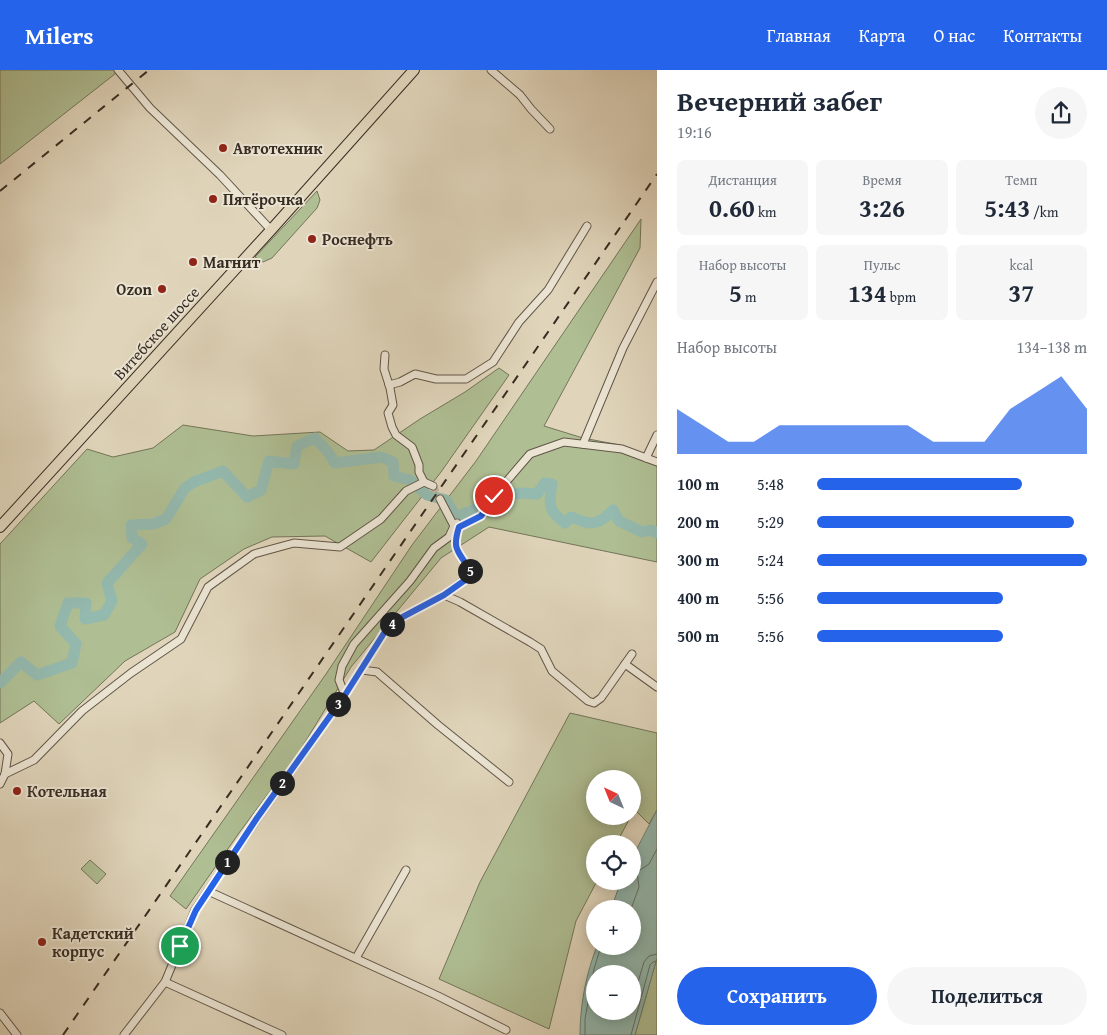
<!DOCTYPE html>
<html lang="ru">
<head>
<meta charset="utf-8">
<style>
	:root { --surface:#fff; --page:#f6f6f7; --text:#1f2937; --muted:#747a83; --accent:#2563eb }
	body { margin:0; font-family:"Gentium Book Plus",serif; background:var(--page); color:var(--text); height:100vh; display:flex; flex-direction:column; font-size:19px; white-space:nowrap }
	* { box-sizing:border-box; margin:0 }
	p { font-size:16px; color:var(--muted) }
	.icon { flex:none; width:28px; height:28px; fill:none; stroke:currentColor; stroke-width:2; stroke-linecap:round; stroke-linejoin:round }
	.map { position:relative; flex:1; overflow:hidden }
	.drawer { display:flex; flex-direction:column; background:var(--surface); width:450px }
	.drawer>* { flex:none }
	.needle { width:32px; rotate:317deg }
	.fabs { position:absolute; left:586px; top:700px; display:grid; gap:10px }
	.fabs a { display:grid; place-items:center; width:55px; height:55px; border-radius:50%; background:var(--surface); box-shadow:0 2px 12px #0003; font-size:25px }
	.pin { position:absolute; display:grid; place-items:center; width:42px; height:42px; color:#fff; margin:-21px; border:2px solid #fff; border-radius:50%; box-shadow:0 1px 5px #0007 }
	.km { position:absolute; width:25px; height:25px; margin:-12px; border-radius:50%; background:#222; color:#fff; font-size:14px; line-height:25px; text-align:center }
	.round { display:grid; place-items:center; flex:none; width:52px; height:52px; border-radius:26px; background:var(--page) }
	.summary { display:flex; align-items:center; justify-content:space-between; height:85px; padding:0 20px }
	h1 { font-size:28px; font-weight:700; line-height:38px }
	.metrics { display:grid; grid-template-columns:repeat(3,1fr); gap:8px; height:85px; padding:5px 20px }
	.metrics div { display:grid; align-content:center; border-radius:8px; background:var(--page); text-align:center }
	.metrics b { font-size:25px; font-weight:700 }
	.metrics small { font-size:14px; font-weight:400 }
	.metrics p { font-size:14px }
	.chart { height:140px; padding:10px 20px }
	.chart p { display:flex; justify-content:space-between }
	.chart svg { width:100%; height:90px; margin-top:5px; fill:var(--accent); opacity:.7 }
	.primary-button { display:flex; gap:10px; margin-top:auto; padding:10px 20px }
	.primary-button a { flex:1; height:58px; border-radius:30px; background:var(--accent); color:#fff; font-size:20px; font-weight:700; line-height:58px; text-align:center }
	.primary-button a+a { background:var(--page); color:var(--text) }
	ul { padding:0 20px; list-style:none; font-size:16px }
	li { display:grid; grid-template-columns:80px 60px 1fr; align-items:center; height:38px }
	li i { height:12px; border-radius:6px; background:var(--accent) }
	header { display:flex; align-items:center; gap:30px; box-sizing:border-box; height:70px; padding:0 25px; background:var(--accent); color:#fff }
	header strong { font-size:24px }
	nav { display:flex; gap:28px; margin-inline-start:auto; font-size:18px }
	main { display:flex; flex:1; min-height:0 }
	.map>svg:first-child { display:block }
</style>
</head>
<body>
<header>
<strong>Milers</strong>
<nav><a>Главная</a><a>Карта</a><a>О нас</a><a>Контакты</a></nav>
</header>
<main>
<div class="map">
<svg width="657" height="965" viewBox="0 0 657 965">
	<rect width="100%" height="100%" fill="#e0d5bb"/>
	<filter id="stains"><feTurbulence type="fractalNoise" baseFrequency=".004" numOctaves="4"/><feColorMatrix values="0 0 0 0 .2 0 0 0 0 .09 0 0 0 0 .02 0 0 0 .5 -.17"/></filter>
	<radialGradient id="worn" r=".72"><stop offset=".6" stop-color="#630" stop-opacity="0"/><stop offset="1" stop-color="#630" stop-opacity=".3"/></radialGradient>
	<!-- green -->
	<g fill="#afbe93" stroke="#73755a">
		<path d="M0,0h120l-120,94z"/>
		<path d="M317,121l3,9 -3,8 -45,50 -9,4 -8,-5z"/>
		<path d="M641,149l-1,29 -96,178 39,12 37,7 37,14v103l-168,-35 -48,31 -90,109 -52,85 -60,81 -53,76 -16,-13 156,-222 86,-129 64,-84z"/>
		<path d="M499,298l10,7 -68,97 -70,90 -46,-26 -53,1 -28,12 -44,30 -25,53 -50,29 -66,63 -25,-23 -34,22v-179l87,-95 26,8 40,-9 30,-23 70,11 67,-4 28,19 26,-1 46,-31 45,-27z"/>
		<path d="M570,643l87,20v77l-8,14 -14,-14 -2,3 -1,-34h-37v37h36l-15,28h-21v37h2l-21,40 -27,108 -110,-50 41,-97z"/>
		<path d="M90,790l16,14 -9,10 -16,-15z"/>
		<path d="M657,888v77h-22z"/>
	</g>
	<!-- water -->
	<path fill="#94b9ae" stroke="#6f8176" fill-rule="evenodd" d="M657,740v148l-22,77h-55c0,-30 6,-61 17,-89h35v-37h-21l10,-28h11l1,-25zM595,904h37v37h-37z"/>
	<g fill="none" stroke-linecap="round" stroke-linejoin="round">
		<!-- shore -->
		<g stroke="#667268" stroke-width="1">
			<path d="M631,839l8,-22 -2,-15 12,-8 8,-15"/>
			<path d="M632,932l12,-40 5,-6 8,-2"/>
			<path d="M585,965v-16l9,-50 7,-23"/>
			<path d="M631,965l19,-70 3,-3 4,-1"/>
		</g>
		<!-- river -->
		<path stroke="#94b9ae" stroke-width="11" d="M0,613l21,-21 16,13 35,-12 4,-19 -16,-18 8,-23h18l-1,16 19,-4 8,-14 -5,-18 35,-39 -10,-6 -1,-13 22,-1 13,-5 19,-31 9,-6 29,-11 24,26 14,-7 8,-29 25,3 3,-18 18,-8 13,14 7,11 46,-6 12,5 1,14 16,4 17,15 19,5 10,17 19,-8 15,3 9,-2 2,-14 20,-3 16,1 8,-11 7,1c-3,20 -5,26 13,39l6,-6c20,8 26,10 42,-7l6,11 23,11 9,-2 6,3"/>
		<!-- minor-tunnel -->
		<path stroke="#beb39c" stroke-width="7" stroke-dasharray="7 3.5" stroke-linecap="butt" d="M433,416l7,13"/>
		<defs>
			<g id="minor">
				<path d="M118,0l32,38 70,67 51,55"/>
				<path d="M491,0l29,25 11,14 19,20"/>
				<path d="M385,285l-1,14 6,19 3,17 -5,8 4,14 4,8 16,12 7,18v7l5,10 9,4"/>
				<path d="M389,315l11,-3 15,-8 21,5h30l27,-17 26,-40 29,-32 39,-64"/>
				<path d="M583,374l40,-96 34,-66"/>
				<path d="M646,388l11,-23"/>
				<path d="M459,457l22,-11 13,-20 36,-42 34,-12 58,7 35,13"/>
				<path d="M444,525l24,-18 2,-6c-10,-20 -19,-20 -11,-44l-2,-4"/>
				<path d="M625,594l32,23"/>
				<path d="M362,600l15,2 61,53 71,57"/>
				<path d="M345,625l-6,-15 3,-14 12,-22 56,-63 24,-33 15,-11 5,-11 -14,-27"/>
				<path d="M0,673l8,11 -3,20 -5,10"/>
				<path d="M5,704l29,-14 48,-49 49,-38 50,-34 27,-52 46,-33 40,-11 46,4 41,-28 25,-28 18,-9"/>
				<path d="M208,821l230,105 68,34"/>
				<path d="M356,888l50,-88"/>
				<path d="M165,912l117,53"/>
				<path d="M0,943l17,22"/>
				<path d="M124,965l41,-53 30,-72 62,-91 88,-124 41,-65 9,-9 49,-26 16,7 70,40 11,7 11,22 36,30 6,2 7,-5 31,-44"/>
			</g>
			<path id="primary" d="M0,457l271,-297 143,-160"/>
		</defs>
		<!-- minor casing -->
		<use href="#minor" stroke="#615648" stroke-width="9"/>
		<!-- primary casing -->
		<use href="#primary" stroke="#372c22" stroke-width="12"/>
		<!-- minor -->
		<use href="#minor" stroke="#ebe4d3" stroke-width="7"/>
		<!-- primary -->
		<use href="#primary" stroke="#e0d5bb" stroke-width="10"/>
		<!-- rail -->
		<g stroke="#372c22" stroke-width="2" stroke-dasharray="9 9" stroke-linecap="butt">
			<path d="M0,121l149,-121"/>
			<path d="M63,965l594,-861"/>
		</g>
	</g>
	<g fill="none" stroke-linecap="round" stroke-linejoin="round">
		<defs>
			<path id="route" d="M180,876l16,-36 61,-92 88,-123 41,-65 9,-9 49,-26 24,-17 2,-7c-10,-20 -19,-19 -11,-44l22,-11 13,-20"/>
		</defs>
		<!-- route casing -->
		<use href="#route" stroke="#fff" stroke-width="10"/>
		<!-- route -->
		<use href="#route" stroke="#2563eb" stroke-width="6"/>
	</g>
	<!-- markers -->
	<g fill="#8f2418" stroke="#ebe4d3" stroke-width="2">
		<circle cx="223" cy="78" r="5"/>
		<circle cx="213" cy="129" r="5"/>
		<circle cx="312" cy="169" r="5"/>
		<circle cx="193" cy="192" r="5"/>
		<circle cx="162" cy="219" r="5"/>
		<circle cx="17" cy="721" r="5"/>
		<circle cx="42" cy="872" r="5"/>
	</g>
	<g text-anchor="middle" stroke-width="4" stroke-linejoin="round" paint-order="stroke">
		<!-- poi labels -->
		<g font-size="16" font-weight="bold" fill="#372c22" stroke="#ebe4d3" text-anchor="start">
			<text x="233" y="84">Автотехник</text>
			<text x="223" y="135">Пятёрочка</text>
			<text x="322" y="175">Роснефть</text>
			<text x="203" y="198">Магнит</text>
			<text x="152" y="225" text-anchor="end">Ozon</text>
			<text x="27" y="727">Котельная</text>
			<text x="52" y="869">Кадетский<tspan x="52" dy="18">корпус</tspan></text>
		</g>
		<!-- street labels -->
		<g font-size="16" fill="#372c22" stroke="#ebe4d3">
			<text transform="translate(156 263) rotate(-48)" y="6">Витебское шоссе</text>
		</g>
	</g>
	<rect width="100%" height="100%" filter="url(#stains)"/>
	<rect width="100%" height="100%" fill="url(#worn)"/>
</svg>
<div class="fabs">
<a><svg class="needle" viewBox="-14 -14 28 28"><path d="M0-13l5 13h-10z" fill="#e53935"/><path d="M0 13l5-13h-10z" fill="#747a83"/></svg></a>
<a><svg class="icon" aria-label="locate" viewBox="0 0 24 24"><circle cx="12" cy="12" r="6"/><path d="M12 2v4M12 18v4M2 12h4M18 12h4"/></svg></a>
<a>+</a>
<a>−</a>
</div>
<div class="pin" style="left:180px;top:876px;background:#1e9e55"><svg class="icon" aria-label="arrive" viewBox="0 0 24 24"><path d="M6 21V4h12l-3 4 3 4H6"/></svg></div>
<div class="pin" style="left:494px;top:426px;background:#d93025"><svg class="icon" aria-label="check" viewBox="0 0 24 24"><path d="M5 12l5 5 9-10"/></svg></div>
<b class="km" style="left:227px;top:792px">1</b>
<b class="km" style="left:282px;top:713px">2</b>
<b class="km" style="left:338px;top:634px">3</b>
<b class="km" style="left:392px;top:554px">4</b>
<b class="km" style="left:470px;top:501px">5</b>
</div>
<section class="drawer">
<div class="summary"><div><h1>Вечерний забег</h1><p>19:16</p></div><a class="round"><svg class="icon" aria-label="share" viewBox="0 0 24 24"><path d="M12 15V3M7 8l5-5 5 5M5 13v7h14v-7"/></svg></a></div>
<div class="metrics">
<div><p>Дистанция</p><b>0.60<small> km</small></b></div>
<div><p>Время</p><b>3:26</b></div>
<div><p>Темп</p><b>5:43<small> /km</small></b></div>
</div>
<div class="metrics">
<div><p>Набор высоты</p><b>5<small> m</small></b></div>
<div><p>Пульс</p><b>134<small> bpm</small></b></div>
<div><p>kcal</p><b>37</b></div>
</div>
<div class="chart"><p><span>Набор высоты</span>134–138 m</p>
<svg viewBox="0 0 160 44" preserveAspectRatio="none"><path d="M0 44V22L10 30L20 38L30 38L40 30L50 30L60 30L70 30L80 30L90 30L100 38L110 38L120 38L130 22L140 14L150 6L160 22V44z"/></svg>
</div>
<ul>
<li><b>100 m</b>5:48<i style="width:76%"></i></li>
<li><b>200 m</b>5:29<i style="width:95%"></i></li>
<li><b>300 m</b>5:24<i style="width:100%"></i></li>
<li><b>400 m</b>5:56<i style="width:69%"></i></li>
<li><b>500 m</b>5:56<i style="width:69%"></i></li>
</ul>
<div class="primary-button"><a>Сохранить</a><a>Поделиться</a></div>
</section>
</main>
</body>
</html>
